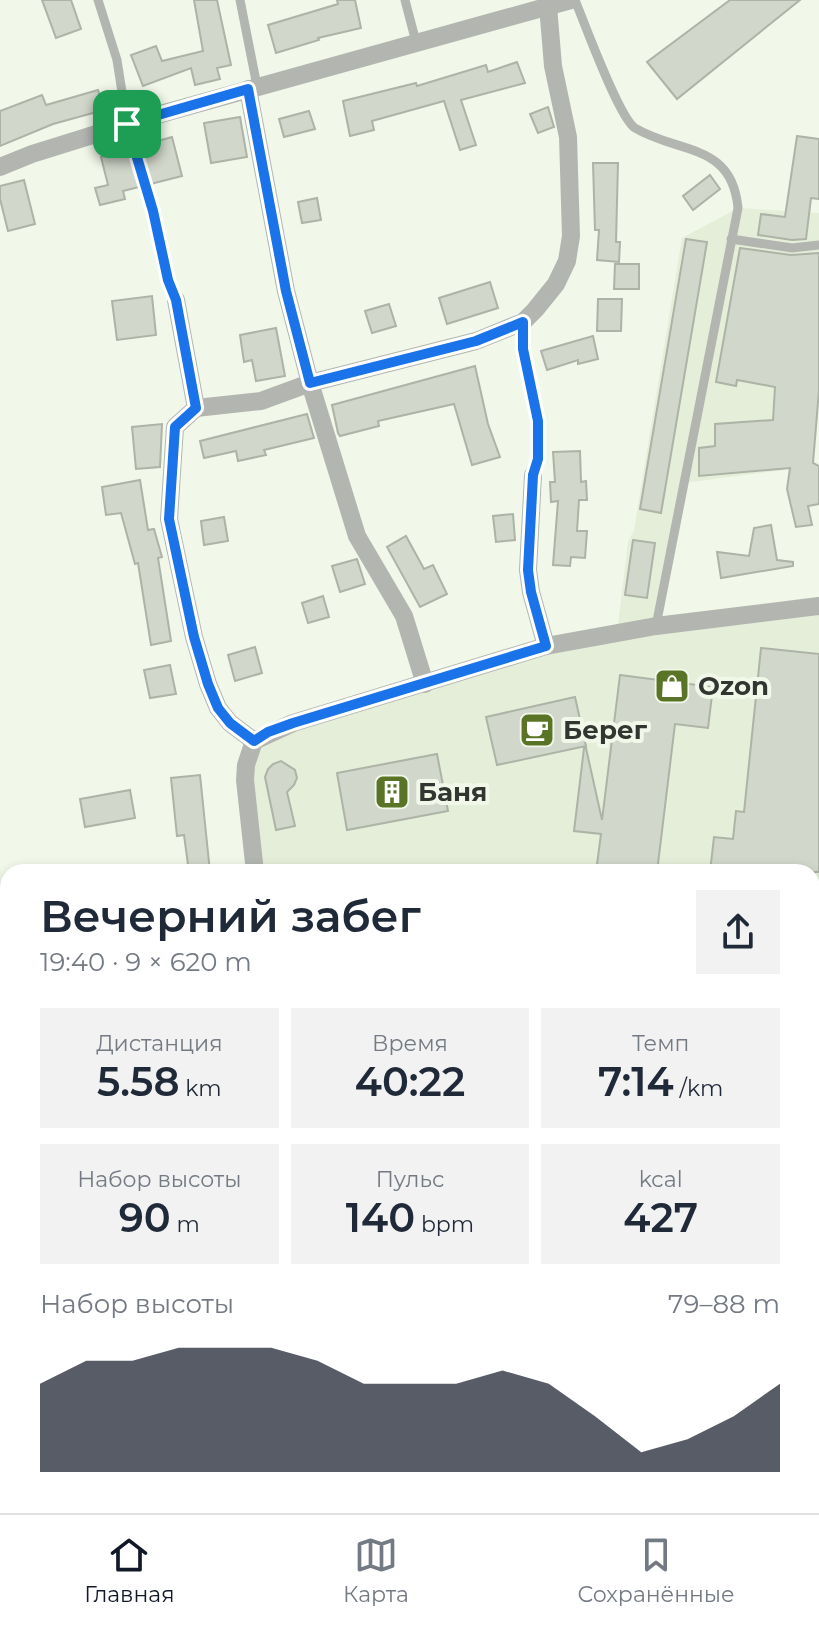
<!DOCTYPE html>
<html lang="ru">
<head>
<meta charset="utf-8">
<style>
	:root { --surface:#fff; --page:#f2f2f3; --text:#1f2937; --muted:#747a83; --line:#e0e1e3; --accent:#111827 }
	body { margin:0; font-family:Montserrat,sans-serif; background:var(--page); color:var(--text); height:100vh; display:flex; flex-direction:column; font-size:30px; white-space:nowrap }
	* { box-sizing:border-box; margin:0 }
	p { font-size:26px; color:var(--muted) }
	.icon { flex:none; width:44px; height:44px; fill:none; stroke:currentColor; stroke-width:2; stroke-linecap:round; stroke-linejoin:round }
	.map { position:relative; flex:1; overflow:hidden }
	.panel { position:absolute; left:0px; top:864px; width:820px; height:650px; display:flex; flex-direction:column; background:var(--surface); border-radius:24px 24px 0 0; box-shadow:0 4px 12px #0003 }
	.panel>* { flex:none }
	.pin { position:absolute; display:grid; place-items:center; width:68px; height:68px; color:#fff; margin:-34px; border-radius:16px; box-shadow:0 4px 12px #0006 }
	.round { display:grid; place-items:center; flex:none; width:84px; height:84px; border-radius:0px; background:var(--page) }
	.overview { display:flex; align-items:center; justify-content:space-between; height:136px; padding:0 40px }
	h1 { font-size:44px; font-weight:600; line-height:60px }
	.figures { display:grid; grid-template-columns:repeat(3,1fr); gap:12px; height:136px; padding:8px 40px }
	.figures div { display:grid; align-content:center; border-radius:0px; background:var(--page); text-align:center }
	.figures b { font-size:40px; font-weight:600 }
	.figures small { font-size:22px; font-weight:400 }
	.figures p { font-size:22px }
	.chart { height:224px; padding:16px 40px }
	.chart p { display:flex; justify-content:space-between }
	.chart svg { width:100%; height:144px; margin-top:8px; fill:var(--accent); opacity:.7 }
	.dock { display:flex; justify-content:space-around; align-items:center; height:112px; border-top:2px solid var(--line); background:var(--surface); font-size:22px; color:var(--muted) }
	.dock a { display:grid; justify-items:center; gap:4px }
	.dock .on { color:var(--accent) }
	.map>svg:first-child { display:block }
</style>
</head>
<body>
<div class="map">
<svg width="819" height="1513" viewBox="0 0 819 1513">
	<rect width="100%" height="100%" fill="#f1f7e9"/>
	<!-- built -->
	<g fill="#e5eed9">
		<path d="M738,208l81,5v83l-29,167 -6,7 -101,13 -27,143 163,-20v800l-7,54v-588h-557l-10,-92 23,-48 349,-99 11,-91 6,-12 48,-292z"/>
		<path d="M296,1506h223l-10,7h-208z"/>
		<path d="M576,1506h230l-1,7h-225z"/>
	</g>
	<!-- building -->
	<g fill="#d1d7ca" stroke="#adb3a6" stroke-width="2">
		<path d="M42,0h29l10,29 -25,9z"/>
		<path d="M194,0h23l14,65 -14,3 3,11 -25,6 -4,-17 -48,18 -12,-31 25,-9 6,15 41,-10z"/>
		<path d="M337,0h18l6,28 -43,10 1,2 -43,13 -8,-28 70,-21z"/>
		<path d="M730,0h70l-123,99 -30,-37z"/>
		<path d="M517,62l8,21 -64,17 15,45 -16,5 -16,-49 -72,20 2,9 -24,6 -7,-35 73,-18 1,3 69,-21 2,7z"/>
		<path d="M98,90l6,20 -51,14 -53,22v-35l42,-16 4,10z"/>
		<path d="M548,107l6,20 -16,6 -8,-19z"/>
		<path d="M309,111l6,18 -31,8 -5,-18z"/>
		<path d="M240,117l7,40 -36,6 -7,-40z"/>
		<path d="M797,136l22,3v60l-8,-1 -5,41 -14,1 -34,-5 3,-21 24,3z"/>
		<path d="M172,137l10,39 -59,15 2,8 -25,6 -5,-17 13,-3 -7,-28z"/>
		<path d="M593,163h25l-2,79h4l-1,20 -22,-2 2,-30h-4z"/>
		<path d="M710,175l10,14 -27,21 -10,-14z"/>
		<path d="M24,180l11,44 -27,7 -8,-32v-13z"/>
		<path d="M317,198l4,22 -19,3 -4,-21z"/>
		<path d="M686,239l21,3 -46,271 -21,-4z"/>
		<path d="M740,248l51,7 28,-2v137l-6,73 6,3v38l-11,2 4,19 -16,2 -9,-38 3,-21 -91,8v-28l16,-2v-22l58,-4 2,-33 -38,-7 -1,6 -20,-4z"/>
		<path d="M615,264h24v25h-25z"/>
		<path d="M490,282l8,26 -51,16 -8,-26z"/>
		<path d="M152,296l4,39 -39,5 -5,-39z"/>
		<path d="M598,299h24l-1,32h-24z"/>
		<path d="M389,304l7,22 -24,7 -7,-22z"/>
		<path d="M276,328l9,48 -29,5 -4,-21 -8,2 -4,-27z"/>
		<path d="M593,336l5,23 -20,5v-4l-31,10 -6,-19z"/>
		<path d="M475,366l13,58 12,33 -28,8 -18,-61 -76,17 1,5 -39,10 -2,-3 -6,-28z"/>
		<path d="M307,414l7,24 -50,12 2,5 -28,6 -2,-10 -32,7 -4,-17z"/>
		<path d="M162,424l-2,43 -24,2 -4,-42z"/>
		<path d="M580,451l1,31 5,-1 1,19h-8l-2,31h10l-2,27 -14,-1 -1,9 -17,-1 5,-64 -7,1 -1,-20h5l-2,-30z"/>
		<path d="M140,480l8,50 6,-1 8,28 -4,1 13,83 -20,4 -13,-82 -3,1 -14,-51 -15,2 -4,-28z"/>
		<path d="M513,514l2,26 -19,2 -3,-26z"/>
		<path d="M224,517l4,24 -24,4 -3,-24z"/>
		<path d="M771,525l6,35 16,2v4l-72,12 -4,-26 32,4 5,-28z"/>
		<path d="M406,536l18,33 9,-4 14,29 -27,13 -33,-60z"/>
		<path d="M633,540l22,3 -8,55 -22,-3z"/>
		<path d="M357,559l8,25 -25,8 -8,-26z"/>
		<path d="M323,596l6,21 -21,6 -6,-20z"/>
		<path d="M255,647l7,26 -27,8 -7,-26z"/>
		<path d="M761,648l58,6v218h-109l4,-35 19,2 3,-28 8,1z"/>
		<path d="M170,665l6,29 -26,4 -6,-28z"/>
		<path d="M620,675l93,12 -5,41 -33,-4 -18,148h-61l5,-38 -27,-3 10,-83h2l16,72z"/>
		<path d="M575,697l11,49 -89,19 -11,-48z"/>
		<path d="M437,754l11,57 -101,19 -10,-57z"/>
		<path d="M281,761l14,9 2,8 -3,7 -7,7 8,34 -19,4 -11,-53 3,-8 5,-5z"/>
		<path d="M200,775l10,97h-21l-5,-37 -7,1 -6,-58z"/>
		<path d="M130,790l5,28 -50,9 -5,-28z"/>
	</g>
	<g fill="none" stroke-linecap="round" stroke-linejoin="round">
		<!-- path -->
		<g stroke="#b3b8ad" stroke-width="4" stroke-dasharray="4 6" stroke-linecap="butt">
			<path d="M132,142l21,69 17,73"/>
			<path d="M523,341l15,80v37"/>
		</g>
		<!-- service -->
		<g stroke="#b3b6b0" stroke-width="9">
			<path d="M98,0l19,60 10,64"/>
			<path d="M240,0l17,86"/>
			<path d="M405,0l11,42"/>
			<path d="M575,0c9,22 44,118 60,128 43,26 97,14 103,80l-82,418"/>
			<path d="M731,239l61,9 27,-3"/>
			<path d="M0,1192l8,-5"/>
			<path d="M0,1373l8,-6"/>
			<path d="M551,1513l12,-7"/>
		</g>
		<!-- minor -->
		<g stroke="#b3b6b0" stroke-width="18">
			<path d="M248,89l38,202 24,92 47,153 47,80 21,68"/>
			<path d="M0,167l32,-13 125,-39 414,-115"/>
			<path d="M176,300l20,108"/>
			<path d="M196,408l65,-7 49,-18 166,-42 47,-19 12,-12 21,-26 11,-23 4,-25 -3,-99 -15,-71 -5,-60"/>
			<path d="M196,408l-21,19 -6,92 25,118 14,47 10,24 12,15 24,18"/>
			<path d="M533,475l-5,95 3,22 15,54"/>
			<path d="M254,741l39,-18 253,-77 110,-20 163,-20"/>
			<path d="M254,741l-8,24 -1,15 10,92"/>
			<path d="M0,1013l8,-4"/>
			<path d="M0,1451l8,3"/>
			<path d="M812,1460l7,-54"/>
			<path d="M111,1506l4,7"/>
			<path d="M576,1506l4,7"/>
			<path d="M805,1513l1,-7"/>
		</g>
	</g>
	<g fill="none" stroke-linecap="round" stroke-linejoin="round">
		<defs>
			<path id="route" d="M248,89l38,202 24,92 166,-42 47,-19v27l15,72v38l-5,16 -5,95 3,22 15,54 -253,77 -25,9 -14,9 -24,-18 -12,-15 -10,-24 -14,-47 -25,-118 6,-92 21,-19 -20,-108 -8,-20 -15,-69 -26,-87z"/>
		</defs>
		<!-- route casing -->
		<use href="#route" stroke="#fff" stroke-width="16"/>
		<!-- route -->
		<use href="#route" stroke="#1a73e8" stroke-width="10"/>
	</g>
	<!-- icons -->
	<defs>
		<symbol id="shop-square" viewBox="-11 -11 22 22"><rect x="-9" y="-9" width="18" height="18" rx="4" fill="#5a7427" stroke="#f1f7e9"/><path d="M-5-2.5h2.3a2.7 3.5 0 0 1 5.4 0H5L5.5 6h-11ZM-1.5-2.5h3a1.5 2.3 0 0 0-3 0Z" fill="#fff"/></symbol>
		<symbol id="cafe-square" viewBox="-11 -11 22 22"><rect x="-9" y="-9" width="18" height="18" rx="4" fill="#5a7427" stroke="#f1f7e9"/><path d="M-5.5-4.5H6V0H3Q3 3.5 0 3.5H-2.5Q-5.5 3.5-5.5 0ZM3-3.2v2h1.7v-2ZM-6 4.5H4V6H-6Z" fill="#fff"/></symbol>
		<symbol id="building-square" viewBox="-11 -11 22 22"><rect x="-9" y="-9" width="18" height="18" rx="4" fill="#5a7427" stroke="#f1f7e9"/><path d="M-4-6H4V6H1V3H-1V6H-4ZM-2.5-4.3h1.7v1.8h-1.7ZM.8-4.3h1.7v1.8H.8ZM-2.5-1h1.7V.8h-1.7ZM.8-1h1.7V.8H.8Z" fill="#fff"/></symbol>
	</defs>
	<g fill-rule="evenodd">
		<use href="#shop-square" x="652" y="666" width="40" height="40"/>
		<use href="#cafe-square" x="517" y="710" width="40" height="40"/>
		<use href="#building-square" x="372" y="772" width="40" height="40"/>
	</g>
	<g text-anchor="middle" stroke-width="8" stroke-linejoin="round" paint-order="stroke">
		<!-- poi labels -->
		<g font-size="26" font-weight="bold" fill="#333630" stroke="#f1f7e9" text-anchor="start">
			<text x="698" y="695">Ozon</text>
			<text x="563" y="739">Берег</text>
			<text x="418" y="801">Баня</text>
		</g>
	</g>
</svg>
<div class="pin" style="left:127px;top:124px;background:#1e9e55"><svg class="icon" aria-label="arrive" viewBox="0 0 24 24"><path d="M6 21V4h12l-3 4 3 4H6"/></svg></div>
<section class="panel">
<div class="overview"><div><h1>Вечерний забег</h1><p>19:40 · 9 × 620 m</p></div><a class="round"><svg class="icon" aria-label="share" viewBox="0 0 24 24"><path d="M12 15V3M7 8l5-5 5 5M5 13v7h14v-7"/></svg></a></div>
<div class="figures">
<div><p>Дистанция</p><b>5.58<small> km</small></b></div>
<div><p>Время</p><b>40:22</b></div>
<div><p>Темп</p><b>7:14<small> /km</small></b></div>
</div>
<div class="figures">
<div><p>Набор высоты</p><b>90<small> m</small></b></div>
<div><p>Пульс</p><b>140<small> bpm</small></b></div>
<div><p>kcal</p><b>427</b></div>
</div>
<div class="chart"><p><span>Набор высоты</span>79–88 m</p>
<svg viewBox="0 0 160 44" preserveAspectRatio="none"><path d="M0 44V17L10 10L20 10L30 6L40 6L50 6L60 10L70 17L80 17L90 17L100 13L110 17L120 27L130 38L140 34L150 27L160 17V44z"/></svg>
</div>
</section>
</div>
<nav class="dock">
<a class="on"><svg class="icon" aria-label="home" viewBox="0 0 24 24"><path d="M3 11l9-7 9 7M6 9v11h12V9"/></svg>Главная</a>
<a><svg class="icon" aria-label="map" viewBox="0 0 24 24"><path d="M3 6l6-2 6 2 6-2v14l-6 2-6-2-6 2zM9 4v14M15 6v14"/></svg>Карта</a>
<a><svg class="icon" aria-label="saved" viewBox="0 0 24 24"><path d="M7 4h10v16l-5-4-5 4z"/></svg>Сохранённые</a>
</nav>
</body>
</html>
